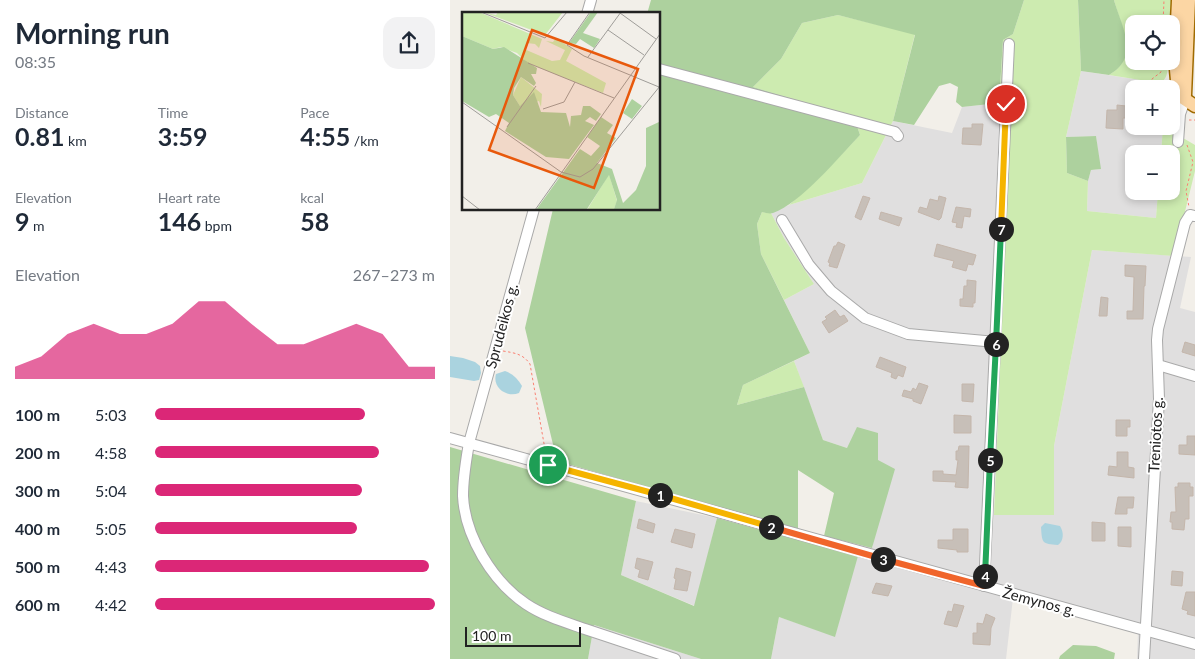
<!DOCTYPE html>
<html lang="en">
<head>
<meta charset="utf-8">
<style>
	:root { --surface:#fff; --page:#f2f2f3; --text:#1f2937; --muted:#747a83; --accent:#db2777 }
	body { margin:0; font-family:Lato,sans-serif; background:var(--page); color:var(--text); height:100vh; display:flex; flex-direction:column; font-size:19px; white-space:nowrap }
	* { box-sizing:border-box; margin:0 }
	p { font-size:16px; color:var(--muted) }
	.icon { flex:none; width:28px; height:28px; fill:none; stroke:currentColor; stroke-width:2; stroke-linecap:round; stroke-linejoin:round }
	.map { position:relative; flex:1; overflow:hidden }
	.sheet { display:flex; flex-direction:column; background:var(--surface); width:450px }
	.sheet>* { flex:none }
	.fabs { position:absolute; left:675px; top:15px; display:grid; gap:10px }
	.fabs a { display:grid; place-items:center; width:55px; height:55px; border-radius:10px; background:var(--surface); box-shadow:0 2px 8px #0003; font-size:25px }
	.scale { position:absolute; left:15px; bottom:12px; width:116px; box-sizing:border-box; padding-left:5px; border:2px solid #222; border-top:0; font-size:14px; line-height:18px; white-space:nowrap; color:#222; -webkit-text-stroke:4px #fff; paint-order:stroke }
	.pin { position:absolute; display:grid; place-items:center; width:42px; height:42px; color:#fff; margin:-21px; border:2px solid #fff; border-radius:50%; box-shadow:0 1px 5px #0007 }
	.km { position:absolute; width:25px; height:25px; margin:-12px; border-radius:50%; background:#222; color:#fff; font-size:14px; line-height:25px; text-align:center }
	.round { display:grid; place-items:center; flex:none; width:52px; height:52px; border-radius:15px; background:var(--page) }
	.overview { display:flex; align-items:center; justify-content:space-between; height:85px; padding:0 15px }
	h1 { font-size:28px; font-weight:700; line-height:38px }
	.metrics { display:grid; grid-template-columns:repeat(3,1fr); gap:8px; height:85px; padding:5px 15px }
	.metrics div { display:grid; align-content:center }
	.metrics b { font-size:25px; font-weight:700 }
	.metrics small { font-size:14px; font-weight:400 }
	.metrics p { font-size:14px }
	.chart { height:140px; padding:10px 15px }
	.chart p { display:flex; justify-content:space-between }
	.chart svg { width:100%; height:90px; margin-top:5px; fill:var(--accent); opacity:.7 }
	ul { padding:0 15px; list-style:none; font-size:16px }
	li { display:grid; grid-template-columns:80px 60px 1fr; align-items:center; height:38px }
	li i { height:12px; border-radius:6px; background:var(--accent) }
	main { display:flex; flex:1; min-height:0 }
	.map>svg:first-child { display:block }
</style>
</head>
<body>
<main>
<section class="sheet">
<div class="overview"><div><h1>Morning run</h1><p>08:35</p></div><a class="round"><svg class="icon" aria-label="share" viewBox="0 0 24 24"><path d="M12 15V3M7 8l5-5 5 5M5 13v7h14v-7"/></svg></a></div>
<div class="metrics">
<div><p>Distance</p><b>0.81<small> km</small></b></div>
<div><p>Time</p><b>3:59</b></div>
<div><p>Pace</p><b>4:55<small> /km</small></b></div>
</div>
<div class="metrics">
<div><p>Elevation</p><b>9<small> m</small></b></div>
<div><p>Heart rate</p><b>146<small> bpm</small></b></div>
<div><p>kcal</p><b>58</b></div>
</div>
<div class="chart"><p><span>Elevation</span>267–273 m</p>
<svg viewBox="0 0 160 44" preserveAspectRatio="none"><path d="M0 44V38L10 33L20 22L30 17L40 22L50 22L60 17L70 6L80 6L90 17L100 27L110 27L120 22L130 17L140 22L150 38L160 38V44z"/></svg>
</div>
<ul>
<li><b>100 m</b>5:03<i style="width:75%"></i></li>
<li><b>200 m</b>4:58<i style="width:80%"></i></li>
<li><b>300 m</b>5:04<i style="width:74%"></i></li>
<li><b>400 m</b>5:05<i style="width:72%"></i></li>
<li><b>500 m</b>4:43<i style="width:98%"></i></li>
<li><b>600 m</b>4:42<i style="width:100%"></i></li>
</ul>
</section>
<div class="map">
<svg width="745" height="659" viewBox="0 0 745 659">
	<rect width="100%" height="100%" fill="#f2efe9"/>
	<!-- residential -->
	<g fill="#e0dfdf">
		<path d="M631,71l73,11 -2,7h-18v37h29l-2,28h-27v37h24l-2,27 -69,-7 1,-30 3,-11 9,-1 -4,-33 -30,1z"/>
		<path d="M549,103l12,2 -17,410h60v-69l38,-196 99,7 -11,51 15,4v347h-58l1,-27 -125,-34 -7,61h-235l8,-42 56,19 25,-91 13,2 -26,-99 -24,-8 -29,-79 16,-8 -26,-53 30,-16 -30,-46 -13,-25 18,-8 73,-22 31,-62 59,12 10,-26z"/>
		<path d="M186,501l81,17 -22,88 -74,-31z"/>
		<path d="M144,625l107,34h-113z"/>
	</g>
	<!-- grass -->
	<g fill="#cdebb0">
		<path d="M574,0h54l3,71 -15,66 1,36 21,8 -1,30 69,7 2,-27h13v-37h-10l2,-28h8v-26l3,7 -1,30 10,1 12,7v26l-21,85 -82,-6 -38,196v69h-60l17,-410 -12,-2 4,-63 10,-6z"/>
		<path d="M664,0h58l-2,24h-36v37h34c0,13 -1,22 -15,24v-3l-44,-7c31,-18 12,-48 5,-75z"/>
		<path d="M388,15l77,19 -22,87 -31,62 -73,22 30,-27 41,-43 -6,-18 -101,-30 28,-28 21,-36z"/>
		<path d="M312,212l9,1 13,25 30,46 -30,16 -23,-46 -4,-30z"/>
		<path d="M344,361l10,26 -67,18 6,-20z"/>
	</g>
	<!-- forest -->
	<g fill="#add19e">
		<path d="M201,0h373l-11,34 -10,6 -4,63 -37,4 -6,-5 2,-15 -8,-4 -11,3 -25,39 -21,-4 22,-86 -77,-20 -36,8 -21,36 -28,28 101,30 6,18c-21,22 -59,68 -87,78 -3,1 -7,0 -11,-1l-5,12 4,30 49,99 -67,32 -6,20 67,-18 19,53 24,8 10,-21 21,6v27l17,9 -23,79 -48,-12 10,-43 -36,-23v60l-241,-69 -32,-133 28,-119h106v-195h-12z"/>
		<path d="M628,0h36c8,28 27,57 -5,75l-28,-4z"/>
		<path d="M646,136l5,33 -10,1 -3,11 -21,-8 -1,-36z"/>
		<path d="M0,447l186,54 -15,74 73,31 23,-88 141,38 -23,81 -56,-20 -8,42h-70l-107,-34 -6,34h-138z"/>
		<path d="M623,645l23,1 19,7 -1,6h-55l1,-3z"/>
	</g>
	<!-- water -->
	<g fill="#aad3df">
		<path d="M0,356l13,2 12,4 5,4 1,7 -2,7 -5,1 -24,-4z"/>
		<path d="M55,371c8,3 13,8 17,15l-3,7c-12,5 -27,-5 -23,-19z"/>
		<path d="M595,523l15,3c4,6 4,15 -2,19 -16,-1 -16,-2 -17,-18z"/>
	</g>
	<!-- building -->
	<g fill="#c7bfb8" stroke="#c4b6ab">
		<path d="M667,105l9,1v12h-3v11l-17,-1 1,-18h10z"/>
		<path d="M522,124h11l-2,21 -19,-1 1,-16h9z"/>
		<path d="M413,196l7,2 -9,22 -6,-3z"/>
		<path d="M489,196l7,2 -5,20 -2,2 -21,-8 2,-5 7,2 3,-10 8,2z"/>
		<path d="M506,207l15,2 -1,8 -6,-1 -2,12 -6,-1 1,-4 -5,-1z"/>
		<path d="M431,212l21,6 -3,8 -20,-7z"/>
		<path d="M388,242l7,3 -8,23 -8,-2 1,-3 -2,-1 6,-16h2z"/>
		<path d="M487,244l39,11 -3,10 -5,-1 -2,7 -14,-4 2,-6 -20,-5z"/>
		<path d="M675,265l21,1 -1,20h-1l-1,33h-16v-8h6l1,-34 -9,-1z"/>
		<path d="M517,280l9,1 -1,22h-2v4l-13,-1v-7h3l1,-13h3z"/>
		<path d="M651,297l7,1 -1,18h-8z"/>
		<path d="M385,310l5,7 4,-2 4,6 -19,12 -7,-11 5,-3 -2,-2z"/>
		<path d="M735,342l10,3v11l-13,-4z"/>
		<path d="M430,357l26,10 -3,10 -5,-2 -2,4 -5,-2 1,-4 -16,-6z"/>
		<path d="M469,383l9,3 -7,18 -8,-3v-2l-11,-3 2,-6 7,2 2,-4 3,2z"/>
		<path d="M512,384h12l-1,18 -11,-1z"/>
		<path d="M504,415l17,1v17h-17z"/>
		<path d="M666,420h14v7h-3v9h-11z"/>
		<path d="M737,436h8v19l-16,-1v-9h8z"/>
		<path d="M509,446h10l-1,42 -13,-1 1,-5 -23,-1v-10h10v3l13,1 2,-15h-2v-9h2z"/>
		<path d="M667,452h11v15l6,1v10l-26,-3 1,-9 8,1z"/>
		<path d="M728,483h12v4h3v9h-4v23h-4l-1,11 -12,-1v-7h-2l1,-10h5l-1,-25h3z"/>
		<path d="M668,497h16l-1,11h-6v6h-12z"/>
		<path d="M189,519l16,5 -2,9 -16,-5z"/>
		<path d="M642,522l13,1v18h-13z"/>
		<path d="M668,527h13v20l-13,-1z"/>
		<path d="M225,529l20,5 -3,14 -21,-6z"/>
		<path d="M503,529h15v23h-11v-2l-19,-2v-8h15z"/>
		<path d="M187,558l16,4 -5,18 -10,-3 2,-7 -5,-2z"/>
		<path d="M226,568l15,4 -4,19 -13,-2 2,-10 -2,-1z"/>
		<path d="M722,571l11,1 -1,14 -11,-1z"/>
		<path d="M426,583l16,3 -4,10 -16,-3z"/>
		<path d="M736,592h9v24l-8,-2 1,-3 -6,-2z"/>
		<path d="M504,604l10,2 -7,21 -13,-3 4,-13 4,1z"/>
		<path d="M536,614l9,4 -4,10 -1,17 -17,-1v-11h4v-10l6,1z"/>
	</g>
	<g fill="none" stroke-linecap="round" stroke-linejoin="round">
		<defs>
			<g id="minor">
				<path d="M137,14l4,-14"/>
				<path d="M209,69l236,63 3,4"/>
				<path d="M728,142l2,-28 5,-14"/>
				<path d="M84,209l-65,234c-3,18 -6,34 -6,53 2,40 29,85 63,108 18,12 39,18 59,25 30,10 60,20 90,30"/>
				<path d="M332,220l27,45 22,26 34,27 43,16 88,8"/>
				<path d="M708,365l37,11"/>
				<path d="M0,438l745,206"/>
				<path d="M534,586l25,-542"/>
				<path d="M694,659l15,-260 -2,-59 1,-11 27,-106 5,-8 5,1"/>
			</g>
			<g id="major">
				<path d="M728,0c-1,31 -6,65 2,96l15,10"/>
				<path d="M735,95l4,-95"/>
			</g>
		</defs>
		<!-- minor casing -->
		<use href="#minor" stroke="#a9a9a9" stroke-width="12"/>
		<!-- major casing -->
		<use href="#major" stroke="#a06b00" stroke-width="15"/>
		<!-- path -->
		<g stroke="#fa8072" stroke-width="1" stroke-dasharray="2.5 2.5" stroke-linecap="butt">
			<path d="M713,24l1,-24"/>
			<path d="M699,89l3,-10 9,-7 1,-11"/>
			<path d="M739,120h6"/>
			<path d="M737,145l6,17 -7,29 3,16"/>
			<path d="M53,351c12,2 20,3 27,13l16,91"/>
		</g>
		<!-- minor -->
		<use href="#minor" stroke="#fff" stroke-width="10"/>
		<!-- major -->
		<use href="#major" stroke="#fcd6a4" stroke-width="12"/>
	</g>
	<g fill="none" stroke-linecap="round" stroke-linejoin="round">
		<defs>
			<path id="split-1" d="M98,465l112,30"/>
			<path id="split-2" d="M210,495l111,32"/>
			<path id="split-3" d="M321,527l112,32"/>
			<path id="split-4" d="M433,559l101,27 1,-10"/>
			<path id="split-5" d="M535,576l5,-116"/>
			<path id="split-6" d="M540,460l6,-116"/>
			<path id="split-7" d="M546,344l5,-115"/>
			<path id="split-8" d="M551,229l5,-125"/>
		</defs>
		<!-- split-1 casing -->
		<use href="#split-1" stroke="#fff" stroke-width="10"/>
		<!-- split-2 casing -->
		<use href="#split-2" stroke="#fff" stroke-width="10"/>
		<!-- split-3 casing -->
		<use href="#split-3" stroke="#fff" stroke-width="10"/>
		<!-- split-4 casing -->
		<use href="#split-4" stroke="#fff" stroke-width="10"/>
		<!-- split-5 casing -->
		<use href="#split-5" stroke="#fff" stroke-width="10"/>
		<!-- split-6 casing -->
		<use href="#split-6" stroke="#fff" stroke-width="10"/>
		<!-- split-7 casing -->
		<use href="#split-7" stroke="#fff" stroke-width="10"/>
		<!-- split-8 casing -->
		<use href="#split-8" stroke="#fff" stroke-width="10"/>
		<!-- split-1 -->
		<use href="#split-1" stroke="#f5b400" stroke-width="6"/>
		<!-- split-2 -->
		<use href="#split-2" stroke="#f5b400" stroke-width="6"/>
		<!-- split-3 -->
		<use href="#split-3" stroke="#f0652b" stroke-width="6"/>
		<!-- split-4 -->
		<use href="#split-4" stroke="#f0652b" stroke-width="6"/>
		<!-- split-5 -->
		<use href="#split-5" stroke="#22a559" stroke-width="6"/>
		<!-- split-6 -->
		<use href="#split-6" stroke="#22a559" stroke-width="6"/>
		<!-- split-7 -->
		<use href="#split-7" stroke="#22a559" stroke-width="6"/>
		<!-- split-8 -->
		<use href="#split-8" stroke="#f5b400" stroke-width="6"/>
	</g>
	<g text-anchor="middle" stroke-width="4" stroke-linejoin="round" paint-order="stroke">
		<!-- street labels -->
		<g font-size="15" fill="#222" stroke="#fff">
			<text transform="translate(52 326) rotate(-75)" y="5">Sprudeikos g.</text>
			<text transform="translate(706 435) rotate(-87)" y="5">Treniotos g.</text>
			<text transform="translate(589 602) rotate(15)" y="5">Žemynos g.</text>
		</g>
	</g>
	<!-- overview -->
	<g transform="translate(12 12)">
		<rect width="198" height="198" fill="#f2efe9"/>
		<path d="M1,0h16l63,27 -3,9 -4,-4 -8,-1 -3,6 28,12 8,-1 5,-10 -19,-9 7,1 3,-4 16,11 -6,12 40,22 -3,10 -76,-30 -10,-10 -16,-6 -8,2 -31,-13zM21,0l13,3 2,-3h65l-18,23zM59,65l21,17 -1,13 -2,-6 -19,5 -7,-11zM147,162l8,27 -3,8 -27,1z" fill="#cdebb0"/>
		<path d="M129,0h7l-15,21 17,6 -6,9 -14,-9 -4,5 -7,-1zM0,24l31,13 11,-2 33,21 -1,6h-5l5,9 -2,3 -13,-9 -7,11 -1,7 7,11 14,-14 7,20 25,1 4,14 1,-11 10,-1 2,-9h7l11,8 -5,7 -6,-4 -5,4 9,4 -25,34 -23,-2 -41,-26 4,-8 -13,-9 -7,3 -27,-16zM170,87l10,7 -10,13 -9,-6zM139,105l12,8 -6,8 9,5 -19,25 15,6 11,34 13,-13 10,-24v-38l13,-6v87h-45l3,-9 -8,-25 -22,34 -51,1 44,-61 11,7 9,-10 -13,-9z" fill="#add19e"/>
		<path fill="none" stroke="#9f9d99" stroke-width="1" d="M19,0l64,26M128,0l-23,33 17,11 75,31M158,1l36,26M146,18l36,25M83,26l22,-26M126,45l33,-45M66,51l86,35M0,90l99,70 19,5 13,-8 67,-83M81,97l21,-7 11,-20M45,115l29,-41M0,184l18,14M73,198l125,-176"/>
		<path fill="#e8590c" fill-opacity="0.15" stroke="#e8590c" stroke-width="2.5" d="M70,18l106,39 -44,119 -105,-38z"/>
		<rect width="198" height="198" fill="none" stroke="#222" stroke-width="2.5"/>
	</g>
</svg>
<div class="fabs">
<a><svg class="icon" aria-label="locate" viewBox="0 0 24 24"><circle cx="12" cy="12" r="6"/><path d="M12 2v4M12 18v4M2 12h4M18 12h4"/></svg></a>
<a>+</a>
<a>−</a>
</div>
<div class="scale">100 m</div>
<div class="pin" style="left:98px;top:465px;background:#1e9e55"><svg class="icon" aria-label="arrive" viewBox="0 0 24 24"><path d="M6 21V4h12l-3 4 3 4H6"/></svg></div>
<div class="pin" style="left:556px;top:104px;background:#d93025"><svg class="icon" aria-label="check" viewBox="0 0 24 24"><path d="M5 12l5 5 9-10"/></svg></div>
<b class="km" style="left:210px;top:495px">1</b>
<b class="km" style="left:321px;top:527px">2</b>
<b class="km" style="left:433px;top:559px">3</b>
<b class="km" style="left:535px;top:576px">4</b>
<b class="km" style="left:540px;top:460px">5</b>
<b class="km" style="left:546px;top:344px">6</b>
<b class="km" style="left:551px;top:229px">7</b>
</div>
</main>
</body>
</html>
